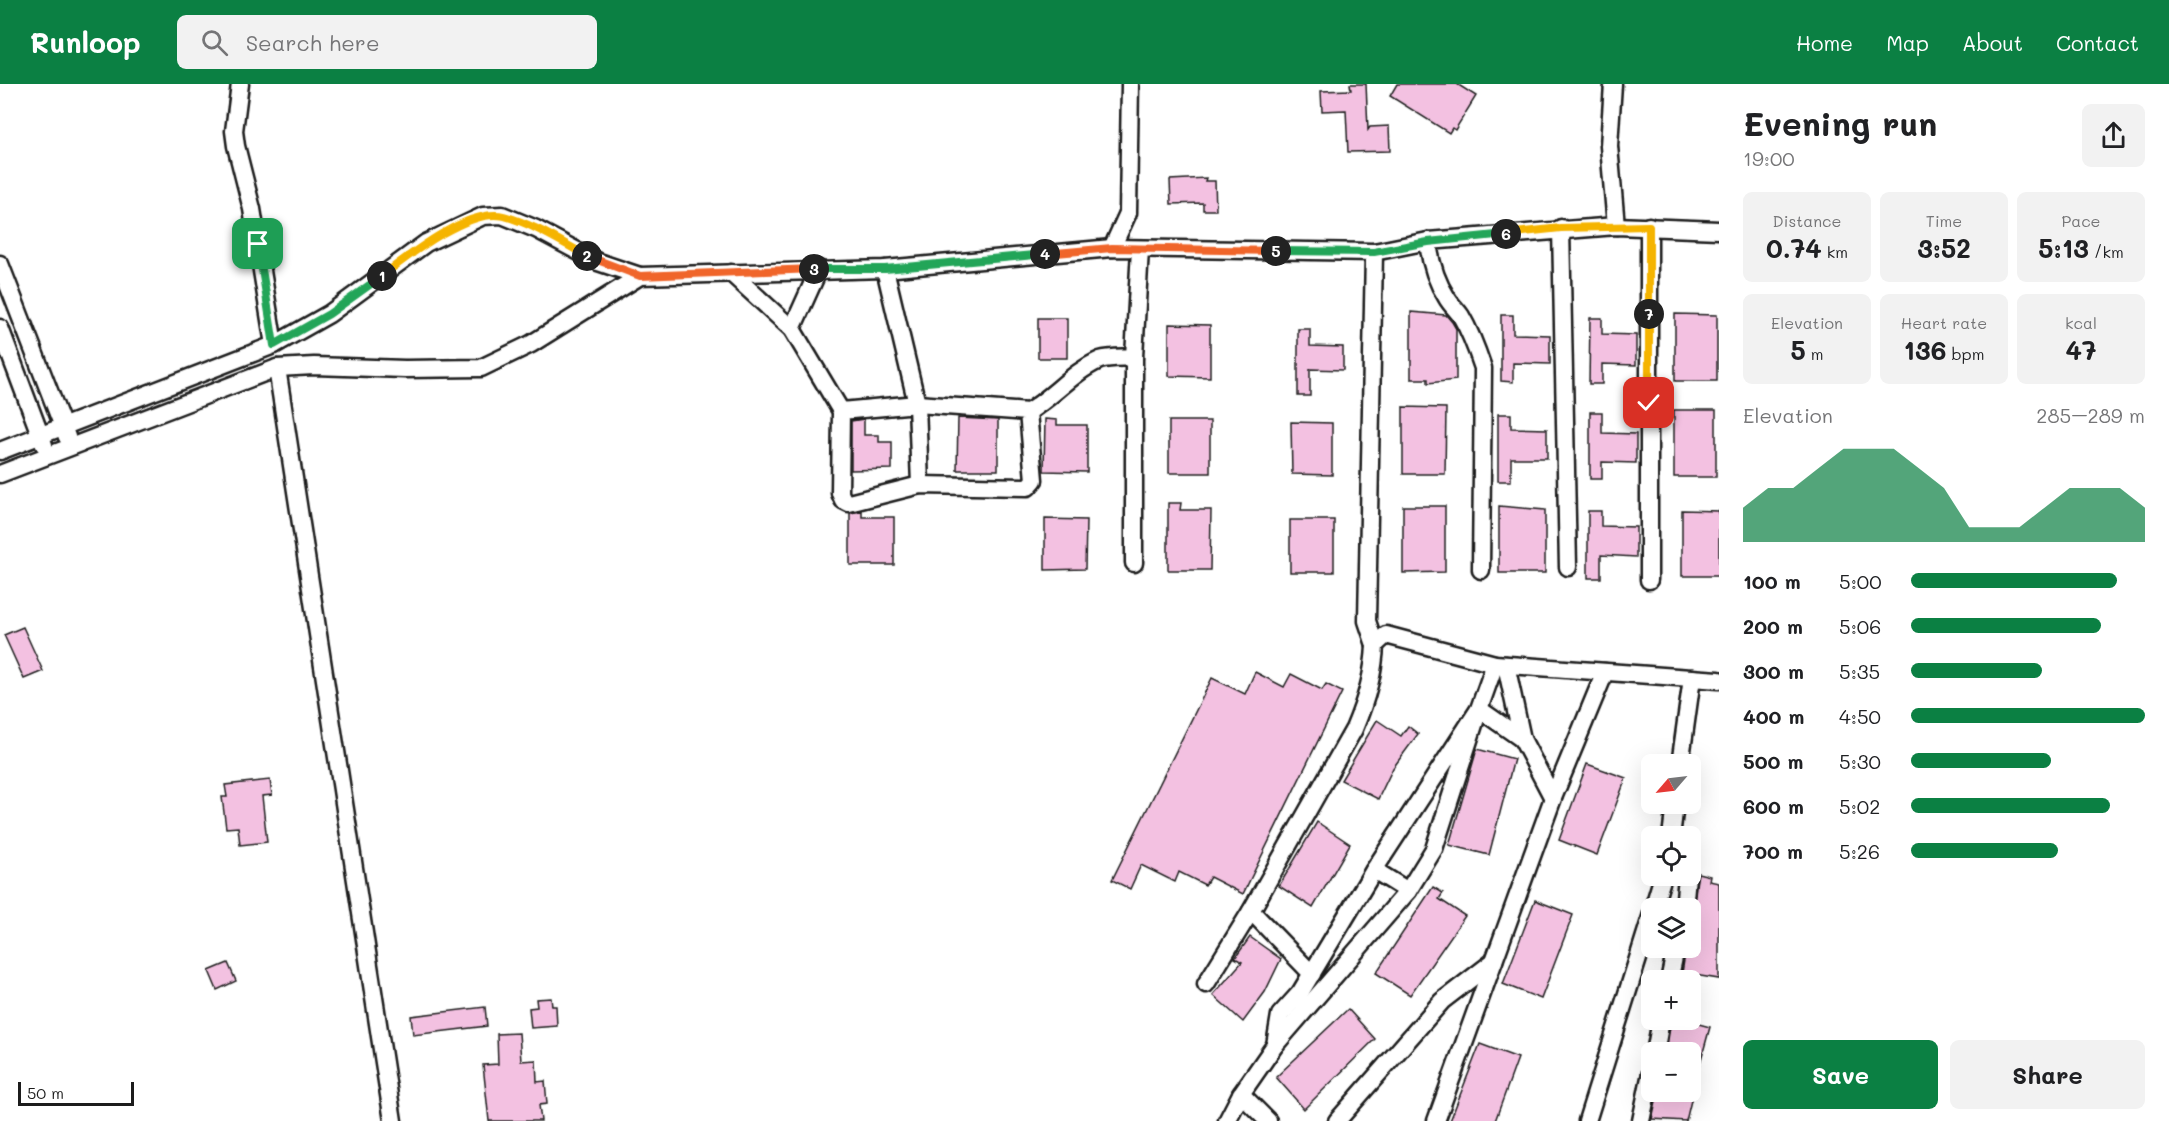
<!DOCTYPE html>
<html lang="en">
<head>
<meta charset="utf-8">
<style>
	:root { --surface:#fff; --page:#f2f2f2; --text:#202124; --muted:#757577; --accent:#0b8043 }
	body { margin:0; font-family:Mali,sans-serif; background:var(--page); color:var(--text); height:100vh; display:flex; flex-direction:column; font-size:22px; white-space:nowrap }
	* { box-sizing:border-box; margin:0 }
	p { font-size:20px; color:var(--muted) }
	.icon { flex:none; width:33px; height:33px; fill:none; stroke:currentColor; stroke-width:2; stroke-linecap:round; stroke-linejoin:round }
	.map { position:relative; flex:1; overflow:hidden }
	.details { display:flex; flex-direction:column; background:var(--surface); width:450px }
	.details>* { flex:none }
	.needle { width:39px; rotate:242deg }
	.buttons { position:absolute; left:1641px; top:670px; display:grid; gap:12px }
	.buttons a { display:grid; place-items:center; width:60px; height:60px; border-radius:9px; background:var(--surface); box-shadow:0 6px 24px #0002; font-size:30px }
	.scale { position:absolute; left:18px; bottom:15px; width:116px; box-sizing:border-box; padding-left:6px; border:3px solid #1c1c1c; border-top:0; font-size:16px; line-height:21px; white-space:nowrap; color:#1c1c1c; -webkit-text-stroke:4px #fff; paint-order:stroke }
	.pin { position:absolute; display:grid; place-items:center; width:51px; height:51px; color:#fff; margin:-26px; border-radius:12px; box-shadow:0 3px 9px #0006 }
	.km { position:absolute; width:30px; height:30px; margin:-15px; border-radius:50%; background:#222; color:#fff; font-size:16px; line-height:30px; text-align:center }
	.round { display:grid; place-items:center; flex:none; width:63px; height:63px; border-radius:9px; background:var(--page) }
	.overview { display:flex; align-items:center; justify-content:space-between; height:102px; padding:0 24px }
	h1 { font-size:33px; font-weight:700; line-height:45px }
	.figures { display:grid; grid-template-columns:repeat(3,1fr); gap:9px; height:102px; padding:6px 24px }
	.figures div { display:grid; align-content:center; border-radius:9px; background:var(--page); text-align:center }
	.figures b { font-size:26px; font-weight:700 }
	.figures small { font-size:16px; font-weight:400 }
	.figures p { font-size:16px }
	.chart { height:168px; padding:12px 24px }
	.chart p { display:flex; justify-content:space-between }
	.chart svg { width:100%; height:108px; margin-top:6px; fill:var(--accent); opacity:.7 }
	.action { display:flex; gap:12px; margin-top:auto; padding:12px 24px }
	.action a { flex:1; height:69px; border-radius:9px; background:var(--accent); color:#fff; font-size:24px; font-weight:700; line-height:69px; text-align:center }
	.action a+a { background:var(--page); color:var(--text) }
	ul { padding:0 24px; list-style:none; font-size:20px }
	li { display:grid; grid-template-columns:96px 72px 1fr; align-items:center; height:45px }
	li i { height:15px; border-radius:8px; background:var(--accent) }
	header { display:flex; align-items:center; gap:36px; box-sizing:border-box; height:84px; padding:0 30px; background:var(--accent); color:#fff }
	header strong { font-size:28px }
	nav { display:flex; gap:33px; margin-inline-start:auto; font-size:21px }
	.search { width:420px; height:54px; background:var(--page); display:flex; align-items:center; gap:15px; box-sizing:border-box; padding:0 21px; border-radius:9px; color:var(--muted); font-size:22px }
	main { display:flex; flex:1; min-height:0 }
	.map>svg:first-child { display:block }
</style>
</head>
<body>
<header>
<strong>Runloop</strong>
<div class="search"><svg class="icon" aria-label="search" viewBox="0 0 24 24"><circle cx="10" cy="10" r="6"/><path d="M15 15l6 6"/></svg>Search here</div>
<nav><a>Home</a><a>Map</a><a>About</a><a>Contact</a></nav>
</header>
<main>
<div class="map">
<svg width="1719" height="1037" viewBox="0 0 1719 1037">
	<rect width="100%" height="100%" fill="#fff"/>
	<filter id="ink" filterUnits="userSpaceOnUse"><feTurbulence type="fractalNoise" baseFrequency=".0167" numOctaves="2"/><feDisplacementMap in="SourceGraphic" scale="12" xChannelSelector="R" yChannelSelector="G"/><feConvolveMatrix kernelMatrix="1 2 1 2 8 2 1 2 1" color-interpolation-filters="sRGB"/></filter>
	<g filter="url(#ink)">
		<!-- building -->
		<g fill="#f3c1e1" stroke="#1c1c1c" stroke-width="1.5">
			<path d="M1350,0h16l2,46 2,-3 19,-1 1,25 -42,1 -2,-42 -24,1 -1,-20 30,-1z"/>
			<path d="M1397,0h60l19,12 -21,34 -3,-2 -3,5 -59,-37z"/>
			<path d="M1206,94l-1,3h10l1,29h-13v-7l-32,1 -1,-24z"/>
			<path d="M1411,228l35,3 6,7 4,7v51l-28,3v-4h-17z"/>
			<path d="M1675,230l42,1v66h-42z"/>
			<path d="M1501,231h12v19l37,1v29l-37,-1v19l-12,-1z"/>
			<rect x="1038" y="234" width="29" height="40"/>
			<path d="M1590,234h12v16l34,1v30l-34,-1v20h-13z"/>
			<path d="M1169,240l41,1v52l-41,-1z"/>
			<path d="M1298,245h12v17l33,1v23l-33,-1v27h-12z"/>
			<path d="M1403,323l43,1 -1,66h-42z"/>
			<rect x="1674" y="326" width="42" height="67"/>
			<path d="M1590,328h12v21l34,1v29l-34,-1v17h-12z"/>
			<path d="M1498,330h13v14l36,1v29h-36v23h-13z"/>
			<path d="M958,334l40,2v50h-41z"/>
			<path d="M864,335v16h15v7h13v27l-41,1v-49z"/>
			<path d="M1045,335l12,1v5h30v47l-43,-1z"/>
			<rect x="1169" y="337" width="41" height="52"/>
			<path d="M1291,338l41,1v52l-40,-1z"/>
			<path d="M1168,419h13l-1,7h31l-1,60h-42z"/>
			<path d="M1403,422h42v66l-42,1z"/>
			<path d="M1499,422l46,4v63h-46z"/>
			<path d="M1682,426l37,1v65h-37z"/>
			<path d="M862,427v6h32v48h-44v-52z"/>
			<path d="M1588,427h13v15l35,1v30l-35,-2v23h-13z"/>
			<path d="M1045,435l41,1 -1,49 -40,1z"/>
			<rect x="1290" y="436" width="44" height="52"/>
			<path d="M23,543l20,44 -19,8 -20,-44z"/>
			<path d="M1255,588l29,15 7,-13 31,16 4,-6 16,8 -99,202 -33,-17 -5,8 -26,-13 -4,10 -34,-17 -11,24 -18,-9 100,-202 33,16z"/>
			<path d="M1377,636l24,16 7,-10 10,8 -25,34 -15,31 -37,-19z"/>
			<path d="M1477,665l37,10 -25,96 -40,-10z"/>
			<path d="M1587,680l39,14 -29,77 -38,-15z"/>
			<path d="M270,696l2,15 -10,1 5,46 -27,3 -2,-18 -12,1 -4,-31h5l-2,-12z"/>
			<path d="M1317,738l33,22 -37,64 -34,-22z"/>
			<path d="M1698,789l12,3 -1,5 10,2v96l-37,-6 4,-25h4v-25z"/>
			<path d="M1433,803l10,6 -4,6 26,17 -55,79 -34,-22z"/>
			<path d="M1535,816l38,15 -32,84 -38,-15z"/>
			<path d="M1250,853l31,22 -16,33 -22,30 -30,-27 29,-33 -7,-4z"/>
			<path d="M228,879l8,18 -19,9 -8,-19z"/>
			<path d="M551,914l1,8h4l1,20 -26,2 -2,-20 8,-1 -1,-8z"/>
			<path d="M485,923l2,19 -74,9 -2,-19z"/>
			<path d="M1348,925l27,30 -71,70 -28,-32z"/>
			<path d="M1671,936h13l26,7 -16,58 -4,-1v-31h-24z"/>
			<path d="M519,949l2,28 15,-1 1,22 8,-1 2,23 -8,1 2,16h-52l-6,-56 15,-1 -1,-30z"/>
			<path d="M1480,960l38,14 -16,44 -7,19h-45z"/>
			<path d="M1658,1008h35l-7,29 -34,-2z"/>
		</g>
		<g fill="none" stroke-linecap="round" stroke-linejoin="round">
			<defs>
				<g id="minor">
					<path d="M240,0l-6,47 2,15 16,63 22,136"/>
					<path d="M1613,0l-4,62 7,80"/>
					<path d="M1561,144l7,339"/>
					<path d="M1428,157c2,20 8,40 19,57 4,7 10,12 14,18 10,17 16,34 22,52l-2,202"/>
					<path d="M1112,164l16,-35 2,-129"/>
					<path d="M1374,168l-7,369 8,24 11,-10 109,29 224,16"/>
					<path d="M0,180l67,173"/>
					<path d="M885,185l32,135 3,81"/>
					<path d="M731,189l61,56 49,82 -1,82 3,7 6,3 71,-18 108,2 6,-7 -6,-68 -111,-8 -76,7"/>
					<path d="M0,244l44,117"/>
					<path d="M792,245l27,-60"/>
					<path d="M277,284l116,753"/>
					<path d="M1028,328c26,-16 45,-40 72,-52 10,-3 24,-2 34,-3"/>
					<path d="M0,367l274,-106 55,-31 97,-71 57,-27 19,-1 34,14 62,33 42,14 245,-7 227,-21 262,4 54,-11 188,-15 103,4"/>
					<path d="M0,390l277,-106 37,-2 91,3 76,-1 50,-24 109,-68"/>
					<path d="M1134,479v-206l6,-108"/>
					<path d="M1649,496v-354"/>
					<path d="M1506,581l16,74 31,59"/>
					<path d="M1680,681l12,-87"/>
					<path d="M1671,753l4,-33"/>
					<path d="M1374,786l34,21"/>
					<path d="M1653,825l10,-33"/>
					<path d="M1684,825l3,-33"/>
					<path d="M1251,827l61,63"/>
					<path d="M1669,897l7,-33"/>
					<path d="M1206,900l45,-73 103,-182c11,-26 20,-55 21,-84"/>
					<path d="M1275,961l133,-154 26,-42 45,-140 43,30"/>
					<path d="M1655,969l6,-33"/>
					<path d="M1241,1010l27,27"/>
					<path d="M1227,1037l14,-27 34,-49 5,-30 20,-22 74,-123 105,-161 16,-45"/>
					<path d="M1337,1037l105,-120 52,-40"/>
					<path d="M1436,1037l117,-323 52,-126"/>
					<path d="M1587,1037l65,-207"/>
					<path d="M1641,1037l11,-53"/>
				</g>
			</defs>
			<!-- minor casing -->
			<use href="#minor" stroke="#1c1c1c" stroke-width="21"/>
			<!-- minor -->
			<use href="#minor" stroke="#fff" stroke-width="16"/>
		</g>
	</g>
	<g fill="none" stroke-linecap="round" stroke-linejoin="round" filter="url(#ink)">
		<defs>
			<path id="split-1" d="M258,160l16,101 55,-31 53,-38"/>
			<path id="split-2" d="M382,192c26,-20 87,-69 122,-60 29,8 57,26 83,40"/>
			<path id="split-3" d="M587,172l53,20 174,-7"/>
			<path id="split-4" d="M814,185h71l160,-15"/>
			<path id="split-5" d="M1045,170l67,-6 164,3"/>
			<path id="split-6" d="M1276,167l98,1 54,-10 78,-8"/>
			<path id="split-7" d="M1506,150l55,-6 88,-2v88"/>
			<path id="split-8" d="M1649,319v-89"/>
		</defs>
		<!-- split-1 casing -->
		<use href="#split-1" stroke="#fff" stroke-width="12"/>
		<!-- split-2 casing -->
		<use href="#split-2" stroke="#fff" stroke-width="12"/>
		<!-- split-3 casing -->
		<use href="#split-3" stroke="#fff" stroke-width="12"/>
		<!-- split-4 casing -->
		<use href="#split-4" stroke="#fff" stroke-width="12"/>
		<!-- split-5 casing -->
		<use href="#split-5" stroke="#fff" stroke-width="12"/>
		<!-- split-6 casing -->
		<use href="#split-6" stroke="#fff" stroke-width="12"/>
		<!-- split-7 casing -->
		<use href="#split-7" stroke="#fff" stroke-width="12"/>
		<!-- split-8 casing -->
		<use href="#split-8" stroke="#fff" stroke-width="12"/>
		<!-- split-1 -->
		<use href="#split-1" stroke="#22a559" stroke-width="8"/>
		<!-- split-2 -->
		<use href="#split-2" stroke="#f5b400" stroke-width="8"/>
		<!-- split-3 -->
		<use href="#split-3" stroke="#f0652b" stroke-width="8"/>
		<!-- split-4 -->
		<use href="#split-4" stroke="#22a559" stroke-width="8"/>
		<!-- split-5 -->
		<use href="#split-5" stroke="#f0652b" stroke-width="8"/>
		<!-- split-6 -->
		<use href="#split-6" stroke="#22a559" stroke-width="8"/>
		<!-- split-7 -->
		<use href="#split-7" stroke="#f5b400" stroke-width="8"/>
		<!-- split-8 -->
		<use href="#split-8" stroke="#f5b400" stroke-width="8"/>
	</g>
</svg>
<div class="buttons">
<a><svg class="needle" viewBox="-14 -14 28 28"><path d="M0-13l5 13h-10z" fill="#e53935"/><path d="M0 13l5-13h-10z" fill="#757577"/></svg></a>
<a><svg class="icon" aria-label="locate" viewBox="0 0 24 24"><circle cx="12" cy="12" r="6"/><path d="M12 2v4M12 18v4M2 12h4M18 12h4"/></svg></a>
<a><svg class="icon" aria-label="layers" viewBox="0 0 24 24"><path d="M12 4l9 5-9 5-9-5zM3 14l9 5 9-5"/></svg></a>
<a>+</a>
<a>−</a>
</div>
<div class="scale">50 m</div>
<div class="pin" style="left:258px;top:160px;background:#1e9e55"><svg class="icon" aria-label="arrive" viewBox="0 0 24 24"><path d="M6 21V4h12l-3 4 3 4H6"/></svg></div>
<div class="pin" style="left:1649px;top:319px;background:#d93025"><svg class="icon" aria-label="check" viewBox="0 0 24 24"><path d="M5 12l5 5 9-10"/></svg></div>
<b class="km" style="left:382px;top:192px">1</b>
<b class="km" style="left:587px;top:172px">2</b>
<b class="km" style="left:814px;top:185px">3</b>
<b class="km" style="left:1045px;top:170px">4</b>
<b class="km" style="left:1276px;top:167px">5</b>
<b class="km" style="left:1506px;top:150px">6</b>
<b class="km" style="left:1649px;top:230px">7</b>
</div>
<section class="details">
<div class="overview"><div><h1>Evening run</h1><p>19:00</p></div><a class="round"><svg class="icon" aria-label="share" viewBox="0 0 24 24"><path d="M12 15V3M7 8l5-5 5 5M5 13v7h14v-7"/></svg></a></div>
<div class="figures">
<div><p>Distance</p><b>0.74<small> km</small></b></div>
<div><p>Time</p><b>3:52</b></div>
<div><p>Pace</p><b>5:13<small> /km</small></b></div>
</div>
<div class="figures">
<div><p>Elevation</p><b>5<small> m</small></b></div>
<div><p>Heart rate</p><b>136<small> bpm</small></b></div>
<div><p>kcal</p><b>47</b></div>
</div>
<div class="chart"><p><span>Elevation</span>285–289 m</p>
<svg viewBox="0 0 160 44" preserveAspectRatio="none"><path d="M0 44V30L10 22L20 22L30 14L40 6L50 6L60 6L70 14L80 22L90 38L100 38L110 38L120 30L130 22L140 22L150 22L160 30V44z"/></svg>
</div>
<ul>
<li><b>100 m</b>5:00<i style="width:88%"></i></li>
<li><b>200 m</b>5:06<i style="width:81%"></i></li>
<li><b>300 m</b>5:35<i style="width:56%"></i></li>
<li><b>400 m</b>4:50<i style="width:100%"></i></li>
<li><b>500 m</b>5:30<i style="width:60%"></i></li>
<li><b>600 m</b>5:02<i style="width:85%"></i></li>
<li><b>700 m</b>5:26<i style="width:63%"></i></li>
</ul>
<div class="action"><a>Save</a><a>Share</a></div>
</section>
</main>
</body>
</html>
